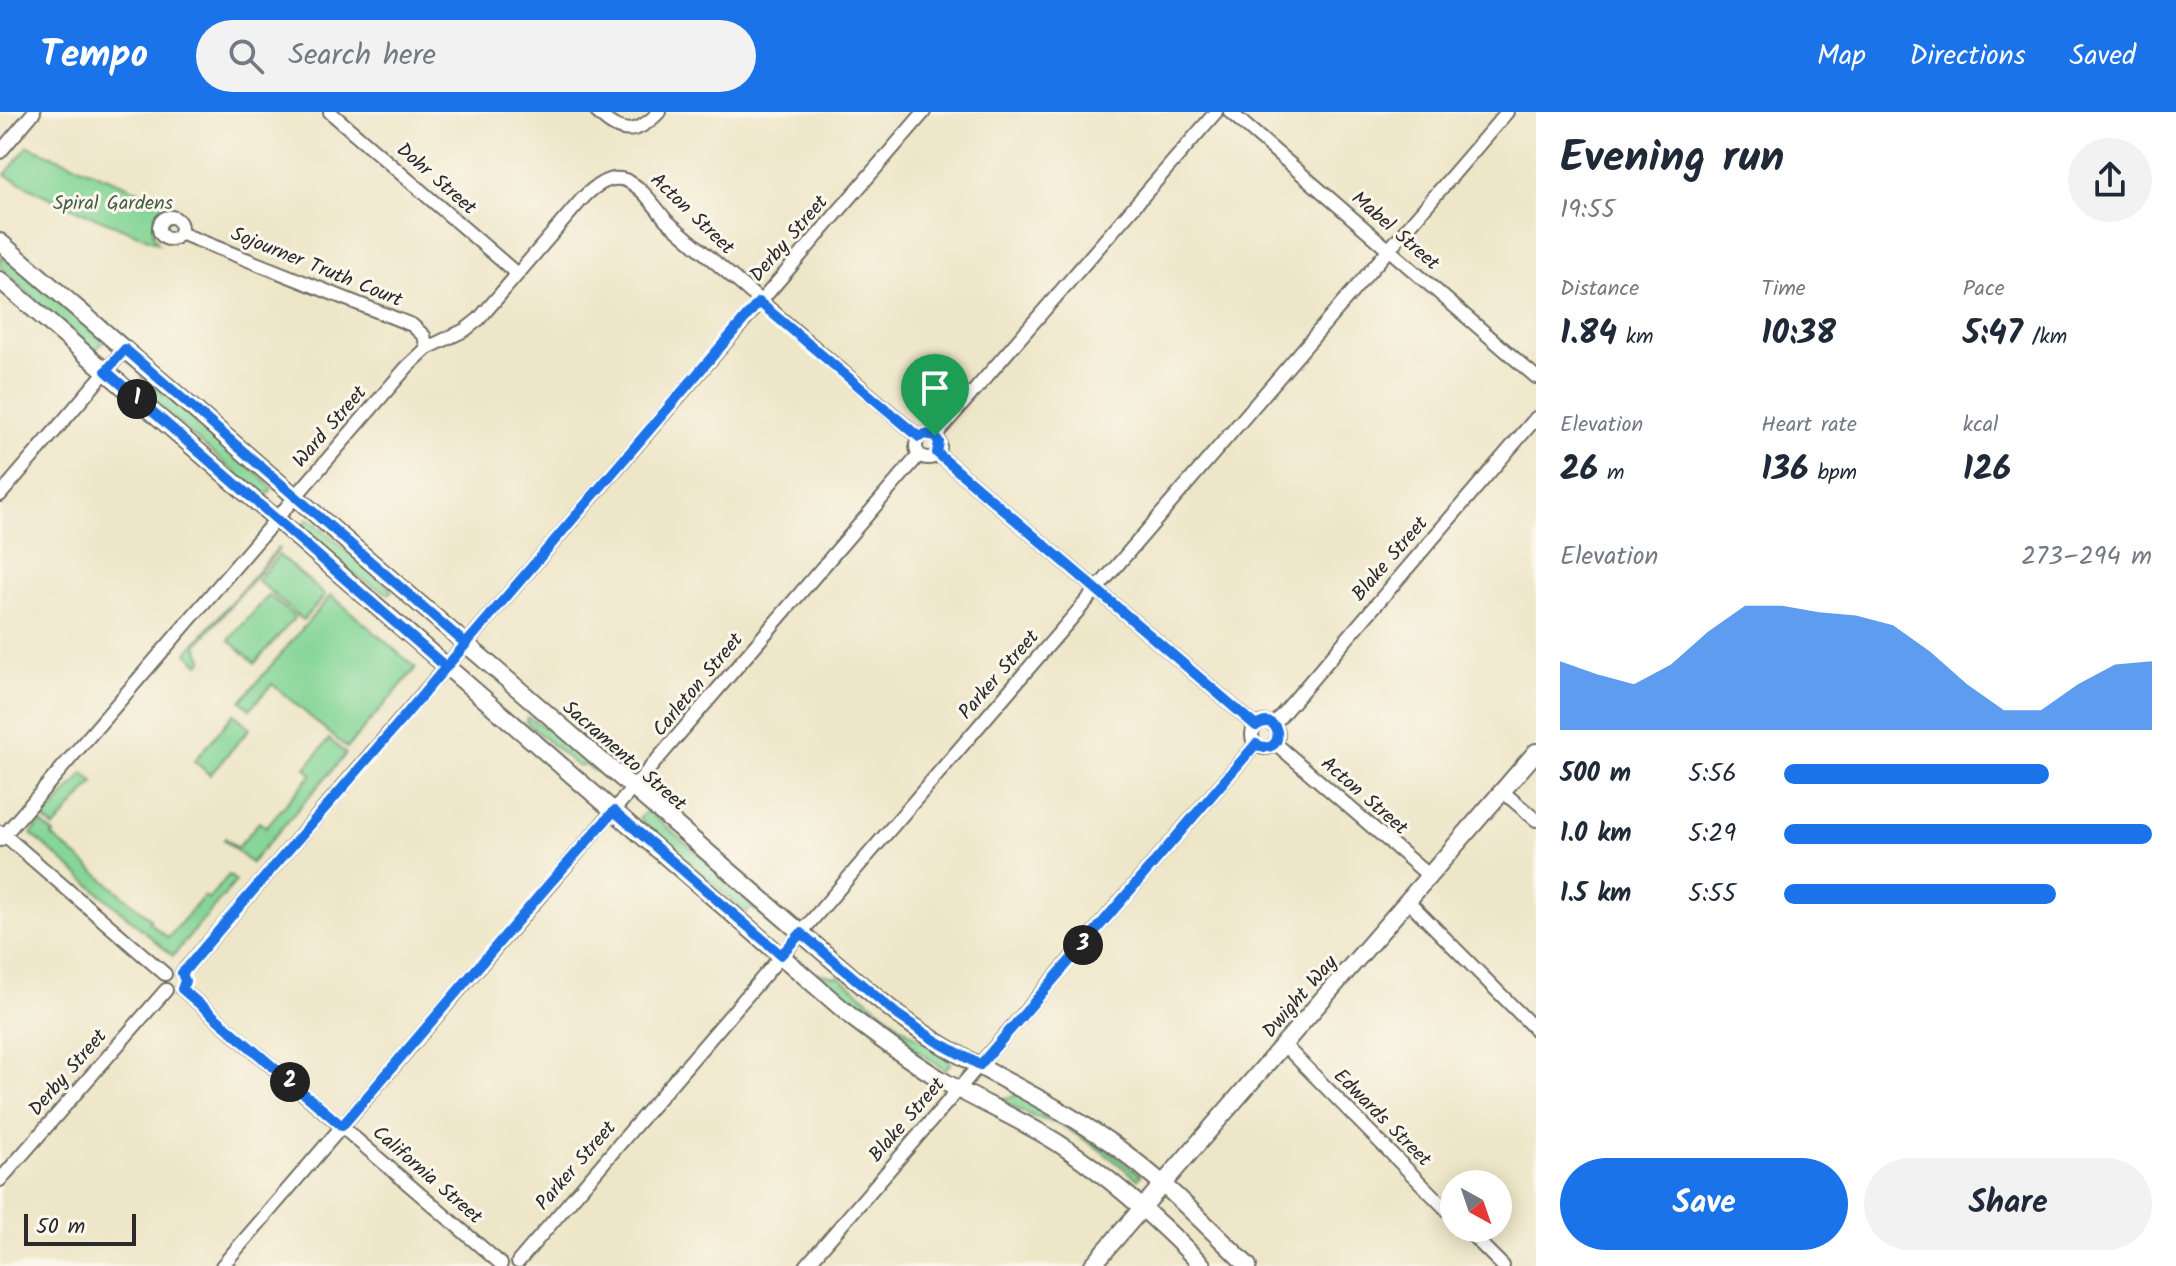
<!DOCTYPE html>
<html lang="en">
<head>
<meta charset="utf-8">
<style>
	:root { --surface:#fff; --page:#f2f2f3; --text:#1f2937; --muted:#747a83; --accent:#1a73e8 }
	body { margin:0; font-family:Kalam,sans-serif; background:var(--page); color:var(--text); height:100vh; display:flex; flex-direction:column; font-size:30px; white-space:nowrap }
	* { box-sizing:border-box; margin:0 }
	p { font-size:26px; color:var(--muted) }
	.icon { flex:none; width:44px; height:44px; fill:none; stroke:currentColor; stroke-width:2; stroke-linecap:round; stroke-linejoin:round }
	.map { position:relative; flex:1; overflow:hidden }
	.drawer { display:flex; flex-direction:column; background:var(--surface); width:640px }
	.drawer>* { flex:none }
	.needle { width:52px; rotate:140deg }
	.controls { position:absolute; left:1440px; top:1058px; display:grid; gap:16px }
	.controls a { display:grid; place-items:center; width:72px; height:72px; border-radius:50%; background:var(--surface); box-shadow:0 4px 20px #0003; font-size:40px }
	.scale { position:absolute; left:24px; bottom:20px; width:112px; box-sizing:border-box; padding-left:8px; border:4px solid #2b2b2b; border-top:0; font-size:22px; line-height:28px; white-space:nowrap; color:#2b2b2b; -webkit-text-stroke:6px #fbf7ec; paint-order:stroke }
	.pin { position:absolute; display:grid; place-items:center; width:68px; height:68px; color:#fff; margin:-82px -34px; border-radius:50% 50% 50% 0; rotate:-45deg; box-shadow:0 0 8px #0007 }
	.pin .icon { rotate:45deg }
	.km { position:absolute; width:40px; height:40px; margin:-20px; border-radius:50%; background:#222; color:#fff; font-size:22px; line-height:40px; text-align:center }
	.round { display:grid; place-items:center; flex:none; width:84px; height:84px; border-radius:42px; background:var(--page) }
	.headline { display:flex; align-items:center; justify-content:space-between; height:136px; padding:0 24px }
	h1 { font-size:44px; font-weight:700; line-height:60px }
	.figures { display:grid; grid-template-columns:repeat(3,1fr); gap:12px; height:136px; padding:8px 24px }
	.figures div { display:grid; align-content:center }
	.figures b { font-size:34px; font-weight:700 }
	.figures small { font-size:22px; font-weight:400 }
	.figures p { font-size:22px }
	.chart { height:224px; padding:16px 24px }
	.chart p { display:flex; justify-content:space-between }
	.chart svg { width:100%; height:144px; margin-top:8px; fill:var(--accent); opacity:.7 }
	.button { display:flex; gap:16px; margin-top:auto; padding:16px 24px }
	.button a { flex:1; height:92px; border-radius:48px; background:var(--accent); color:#fff; font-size:32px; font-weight:700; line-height:92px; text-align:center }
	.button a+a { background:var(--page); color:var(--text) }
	ul { padding:0 24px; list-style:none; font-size:26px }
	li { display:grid; grid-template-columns:128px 96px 1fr; align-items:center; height:60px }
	li i { height:20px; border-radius:10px; background:var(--accent) }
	header { display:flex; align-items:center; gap:48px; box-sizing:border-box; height:112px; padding:0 40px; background:var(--accent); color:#fff }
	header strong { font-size:38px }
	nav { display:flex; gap:44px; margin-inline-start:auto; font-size:28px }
	.search { width:560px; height:72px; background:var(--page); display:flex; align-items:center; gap:20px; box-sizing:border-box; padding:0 28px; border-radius:44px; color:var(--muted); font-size:30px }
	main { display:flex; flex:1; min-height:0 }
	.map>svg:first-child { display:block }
</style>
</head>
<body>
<header>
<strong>Tempo</strong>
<div class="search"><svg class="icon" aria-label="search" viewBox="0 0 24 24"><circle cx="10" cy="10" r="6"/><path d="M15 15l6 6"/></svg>Search here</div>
<nav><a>Map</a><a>Directions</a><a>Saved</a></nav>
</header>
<main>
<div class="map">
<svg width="1536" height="1154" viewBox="0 0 1536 1154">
	<rect width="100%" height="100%" fill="#fbf7ec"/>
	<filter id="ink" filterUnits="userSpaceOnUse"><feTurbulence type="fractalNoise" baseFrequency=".0125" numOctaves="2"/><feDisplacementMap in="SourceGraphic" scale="16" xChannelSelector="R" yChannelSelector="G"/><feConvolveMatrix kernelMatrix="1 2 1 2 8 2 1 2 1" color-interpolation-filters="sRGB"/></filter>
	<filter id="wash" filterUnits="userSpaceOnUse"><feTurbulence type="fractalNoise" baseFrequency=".006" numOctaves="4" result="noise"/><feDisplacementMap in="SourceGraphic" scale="32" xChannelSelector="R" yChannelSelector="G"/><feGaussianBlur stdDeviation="1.8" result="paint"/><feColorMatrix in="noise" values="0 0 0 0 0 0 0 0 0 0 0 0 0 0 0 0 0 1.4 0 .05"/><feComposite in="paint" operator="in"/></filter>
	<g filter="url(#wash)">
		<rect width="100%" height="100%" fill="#eee6c8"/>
		<!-- green -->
		<g fill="#86d697" stroke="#588061" stroke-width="2">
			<path d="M28,34l137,55c-7,16 -19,26 -7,42l-100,-41 -53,-27z"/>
			<path d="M0,144l43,32 53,47 7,7 -8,9 -58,-49 -37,-36z"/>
			<path d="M142,263l124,106 6,8 -6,8 -9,-5 -120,-105 4,-5z"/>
			<path d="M308,407l7,4 77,67 -3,4 -33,-18 -55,-49z"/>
			<path d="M278,436l1,1 -82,96 6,14 -4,5 -12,-11z"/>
			<path d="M279,443l46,40 -22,25 -46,-40z"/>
			<path d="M269,483l26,22 -40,46 -26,-23z"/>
			<path d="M331,483l85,73 -69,80 -75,-64 -22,25 -9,-8z"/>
			<path d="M234,602l16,14 -40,47 -16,-14z"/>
			<path d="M527,605l36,20 39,35 -8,-1 -8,-6 -8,2 -52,-45z"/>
			<path d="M329,627l17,15 -95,109 -27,-23 1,-2 12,10 22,-26 7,5 46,-53 -6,-6z"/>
			<path d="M84,661l10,9 -40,46 -10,-9z"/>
			<path d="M647,699l7,5 111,95 -3,3 -11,-6 -5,5 -101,-88 -6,-7z"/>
			<path d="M41,711l13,11 -2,2 99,83 -2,3 19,16 36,-42 4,3 21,-24 7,6 -63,75 -142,-122z"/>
			<path d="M815,860l21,5 2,-2 65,53 42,28 6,7 -6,7 -63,-43z"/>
			<path d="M1016,981l84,51 41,31 -3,4 -42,-32 -36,-23 -29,-8 -32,-17 16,-3z"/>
		</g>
	</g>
	<g filter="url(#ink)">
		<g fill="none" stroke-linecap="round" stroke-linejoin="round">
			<defs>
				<g id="minor">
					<path d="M330,0l187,162"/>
					<path d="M597,0c23,23 39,24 62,0"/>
					<path d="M1230,0l306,265"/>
					<path d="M0,40l34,-40"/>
					<circle cx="170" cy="116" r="11"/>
					<path d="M180,121l232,92 12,11 3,12"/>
					<circle cx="928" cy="334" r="12"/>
					<path d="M935,324l281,-324"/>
					<path d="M937,341l319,273"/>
					<path d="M0,383l125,-146"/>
					<circle cx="1265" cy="623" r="13"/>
					<path d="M1273,613l263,-307"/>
					<path d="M1275,631l154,133"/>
					<path d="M1502,679l34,29"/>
					<path d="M1,720l164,142"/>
					<path d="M0,728l407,-473 20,-19 38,-18 14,-11 103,-120c39,-41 57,-13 84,21l253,217"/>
					<path d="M1408,789l128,129"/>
					<path d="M182,861l742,-861"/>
					<path d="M182,877l319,275"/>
					<path d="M1284,933l170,172"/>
					<path d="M0,1068l166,-190"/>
					<path d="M1465,1116l38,38"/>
					<path d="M518,1150l989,-1150"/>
					<path d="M222,1154l697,-811"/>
					<path d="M806,1154l450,-522"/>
				</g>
				<g id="tertiary">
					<path d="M0,130l858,740c25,21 50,42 78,59 58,36 120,63 175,102 51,36 93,80 137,123"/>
					<path d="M0,168l854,739c29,22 59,44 91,63 37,21 77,38 113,61 54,35 100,77 145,123"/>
					<path d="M1092,1154l444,-514"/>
				</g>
			</defs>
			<!-- minor casing -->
			<use href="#minor" stroke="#6f6c62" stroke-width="16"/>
			<!-- tertiary casing -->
			<use href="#tertiary" stroke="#6f6c62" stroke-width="20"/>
			<!-- minor -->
			<use href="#minor" stroke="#fff" stroke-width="12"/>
			<!-- tertiary -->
			<use href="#tertiary" stroke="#fff" stroke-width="16"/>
		</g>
	</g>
	<g fill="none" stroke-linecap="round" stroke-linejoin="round" filter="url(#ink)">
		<defs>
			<path id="route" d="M935,324l-10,-2 -6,3 -160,-135 -313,365 -340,-296 19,-22 341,295 -31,36c-81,97 -167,191 -248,288l-5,5 3,8 -3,8 160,137 208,-243 64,-72 167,144 20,-22 97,82 38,26 44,24 276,-321c30,16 27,-36 0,-18l-319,-273 2,-11 -4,-6"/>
		</defs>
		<!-- route casing -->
		<use href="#route" stroke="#fff" stroke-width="16"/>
		<!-- route -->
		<use href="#route" stroke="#1a73e8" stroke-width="10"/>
	</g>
	<g text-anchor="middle" stroke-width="6" stroke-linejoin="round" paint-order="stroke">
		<!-- street labels -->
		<g font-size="20" fill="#2b2b2b" stroke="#fbf7ec">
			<text transform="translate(437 66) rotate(41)" y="7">Dohr Street</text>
			<text transform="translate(693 101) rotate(44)" y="7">Acton Street</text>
			<text transform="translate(1396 118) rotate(41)" y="7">Mabel Street</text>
			<text transform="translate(788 126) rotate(-49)" y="7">Derby Street</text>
			<text transform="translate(317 154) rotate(22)" y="7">Sojourner Truth Court</text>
			<text transform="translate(329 314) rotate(-49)" y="7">Ward Street</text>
			<text transform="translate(1389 446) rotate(-49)" y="7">Blake Street</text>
			<text transform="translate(998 562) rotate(-49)" y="7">Parker Street</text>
			<text transform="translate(697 572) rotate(-50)" y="7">Carleton Street</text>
			<text transform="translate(625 643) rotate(41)" y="7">Sacramento Street</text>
			<text transform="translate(1365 683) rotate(41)" y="7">Acton Street</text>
			<text transform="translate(1299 884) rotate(-49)" y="7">Dwight Way</text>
			<text transform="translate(67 960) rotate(-49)" y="7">Derby Street</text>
			<text transform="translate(1383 1005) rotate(45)" y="7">Edwards Street</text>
			<text transform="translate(906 1007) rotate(-49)" y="7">Blake Street</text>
			<text transform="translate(575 1053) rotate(-49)" y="7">Parker Street</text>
			<text transform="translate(428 1062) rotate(41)" y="7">California Street</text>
		</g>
		<!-- park labels -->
		<g font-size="20" fill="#465e4b" stroke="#fbf7ec">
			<text x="113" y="97">Spiral Gardens</text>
		</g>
	</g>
</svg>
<div class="controls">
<a><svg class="needle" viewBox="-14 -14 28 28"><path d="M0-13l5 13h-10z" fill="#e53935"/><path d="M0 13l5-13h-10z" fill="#747a83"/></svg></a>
</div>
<div class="scale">50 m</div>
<div class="pin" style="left:935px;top:324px;background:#1e9e55"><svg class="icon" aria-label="arrive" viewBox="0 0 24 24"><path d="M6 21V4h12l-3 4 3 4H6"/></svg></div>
<b class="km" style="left:137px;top:287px">1</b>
<b class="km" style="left:290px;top:970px">2</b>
<b class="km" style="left:1083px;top:833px">3</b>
</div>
<section class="drawer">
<div class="headline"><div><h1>Evening run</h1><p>19:55</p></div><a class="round"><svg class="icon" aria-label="share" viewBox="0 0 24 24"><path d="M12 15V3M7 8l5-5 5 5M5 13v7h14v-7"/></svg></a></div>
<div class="figures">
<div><p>Distance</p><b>1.84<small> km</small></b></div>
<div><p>Time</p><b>10:38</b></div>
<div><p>Pace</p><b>5:47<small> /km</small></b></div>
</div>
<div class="figures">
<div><p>Elevation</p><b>26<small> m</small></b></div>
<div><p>Heart rate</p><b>136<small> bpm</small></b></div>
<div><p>kcal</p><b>126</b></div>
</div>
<div class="chart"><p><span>Elevation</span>273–294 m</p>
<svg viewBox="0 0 160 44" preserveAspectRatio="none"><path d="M0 44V23L10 27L20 30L30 24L40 14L50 6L60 6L70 8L80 9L90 12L100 20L110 30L120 38L130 38L140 30L150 24L160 23V44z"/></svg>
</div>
<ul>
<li><b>500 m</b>5:56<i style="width:72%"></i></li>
<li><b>1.0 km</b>5:29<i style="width:100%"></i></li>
<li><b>1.5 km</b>5:55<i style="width:74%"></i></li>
</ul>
<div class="button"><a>Save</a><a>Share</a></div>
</section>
</main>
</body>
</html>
